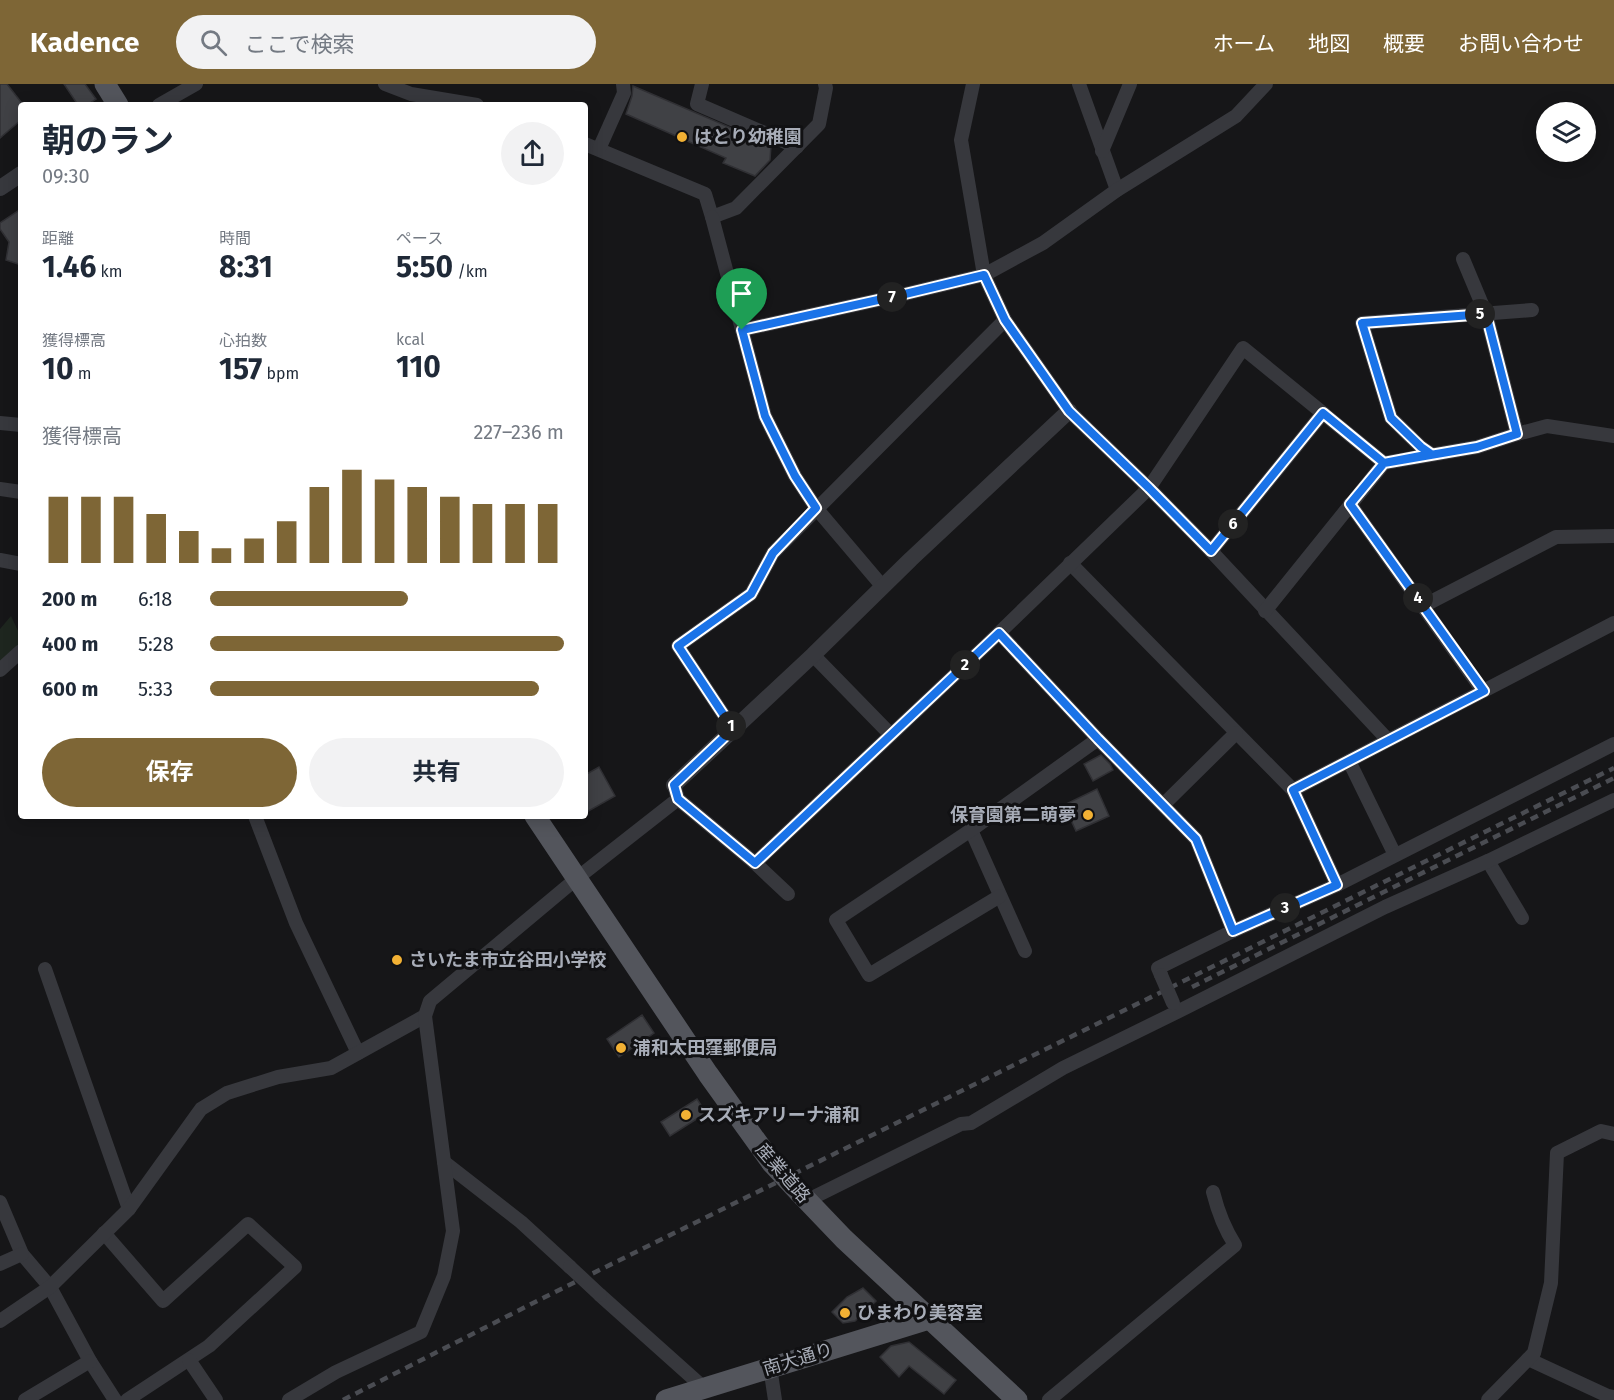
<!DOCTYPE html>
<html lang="ja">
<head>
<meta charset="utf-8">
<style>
	:root { --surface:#fff; --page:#f2f2f3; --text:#1f2937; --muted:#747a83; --accent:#7e6636 }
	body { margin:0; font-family:"Fira Sans","Noto Sans JP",sans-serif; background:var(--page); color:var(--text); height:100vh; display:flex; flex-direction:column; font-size:22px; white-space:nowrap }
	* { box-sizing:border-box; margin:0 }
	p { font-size:20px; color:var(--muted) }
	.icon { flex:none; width:33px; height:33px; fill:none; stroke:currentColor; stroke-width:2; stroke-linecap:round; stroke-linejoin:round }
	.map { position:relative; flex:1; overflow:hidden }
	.details { position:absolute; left:18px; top:18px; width:570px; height:717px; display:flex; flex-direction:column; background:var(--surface); border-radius:6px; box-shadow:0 3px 15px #0003 }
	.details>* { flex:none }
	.fabs { position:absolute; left:1536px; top:18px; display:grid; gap:12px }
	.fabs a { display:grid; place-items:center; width:60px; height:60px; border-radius:50%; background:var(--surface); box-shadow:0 3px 15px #0003; font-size:30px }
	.pin { position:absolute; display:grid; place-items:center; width:51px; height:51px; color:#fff; margin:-62px -26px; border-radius:50% 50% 50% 0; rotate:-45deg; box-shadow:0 0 6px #0007 }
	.pin .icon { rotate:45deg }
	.km { position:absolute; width:30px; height:30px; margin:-15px; border-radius:50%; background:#222; color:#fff; font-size:16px; line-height:30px; text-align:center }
	.round { display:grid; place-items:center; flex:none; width:63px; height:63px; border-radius:32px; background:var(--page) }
	.summary { display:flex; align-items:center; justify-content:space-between; height:102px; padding:0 24px }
	h1 { font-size:33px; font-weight:700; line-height:45px }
	.figures { display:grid; grid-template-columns:repeat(3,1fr); gap:9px; height:102px; padding:6px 24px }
	.figures div { display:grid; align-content:center }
	.figures b { font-size:30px; font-weight:700 }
	.figures small { font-size:16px; font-weight:400 }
	.figures p { font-size:16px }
	.chart { height:168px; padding:12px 24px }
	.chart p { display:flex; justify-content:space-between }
	.chart svg { width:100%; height:108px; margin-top:6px; stroke:var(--accent); stroke-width:6 }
	.button { display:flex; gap:12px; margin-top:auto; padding:12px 24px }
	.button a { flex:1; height:69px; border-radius:36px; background:var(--accent); color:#fff; font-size:24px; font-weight:700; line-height:69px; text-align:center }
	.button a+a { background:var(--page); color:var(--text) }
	ul { padding:0 24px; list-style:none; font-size:20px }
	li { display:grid; grid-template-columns:96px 72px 1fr; align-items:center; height:45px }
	li i { height:15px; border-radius:8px; background:var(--accent) }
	header { display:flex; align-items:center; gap:36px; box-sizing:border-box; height:84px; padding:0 30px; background:var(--accent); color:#fff }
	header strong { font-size:28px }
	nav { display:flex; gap:33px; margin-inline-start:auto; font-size:21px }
	.search { width:420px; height:54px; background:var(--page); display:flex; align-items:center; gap:15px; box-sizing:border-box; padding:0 21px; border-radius:33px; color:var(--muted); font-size:22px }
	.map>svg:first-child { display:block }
</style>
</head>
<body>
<header>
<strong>Kadence</strong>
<div class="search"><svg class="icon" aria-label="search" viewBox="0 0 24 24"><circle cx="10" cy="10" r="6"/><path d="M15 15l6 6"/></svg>ここで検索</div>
<nav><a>ホーム</a><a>地図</a><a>概要</a><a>お問い合わせ</a></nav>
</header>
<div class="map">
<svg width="1614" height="1316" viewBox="0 0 1614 1316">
	<rect width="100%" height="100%" fill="#161618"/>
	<!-- green -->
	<path fill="#1e261f" d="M11,532l10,21v9l-21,18v-35z"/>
	<!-- building -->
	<g fill="#404145" stroke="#303034" stroke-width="1.5">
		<path d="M0,0h7l14,18v18l-21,18z"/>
		<path d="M64,0h21l11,15 -9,6h-9z"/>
		<path d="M633,2l138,59 -1,15 -15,16 -32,-13 3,-5 -100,-44 6,-18z"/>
		<path d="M21,125v56l-15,-5 3,-18 -9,-13v-6z"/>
		<path d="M1101,671l9,9 3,6 -20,11 -9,-17z"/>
		<path d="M599,683l16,29 -30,17v-38z"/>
		<path d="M1097,705l12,27 -33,15 -12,-26z"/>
		<path d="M642,931l12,18 -35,24 -12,-18z"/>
		<path d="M697,1015l9,14 -36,23 -9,-14z"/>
		<path d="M863,1204l13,13 -21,20 -12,2 -11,-11 15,-15z"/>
		<path d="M909,1258l47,38 -12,14 -35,-28 -10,11 -19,-20 11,-11z"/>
	</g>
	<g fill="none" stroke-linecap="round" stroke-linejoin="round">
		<!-- minor -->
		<g stroke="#37383d" stroke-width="14">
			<path d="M385,0l26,10 66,11"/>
			<path d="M702,0l-5,20 100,43"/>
			<path d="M973,0l-12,56 23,135 21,45 64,91 80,77 62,63 177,189"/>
			<path d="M1079,0l38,106"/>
			<path d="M159,21l37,-21"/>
			<path d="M585,60l120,50 7,23 24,-9 83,-84 7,-36 -1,-4"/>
			<path d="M599,65l25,-56 -1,-9"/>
			<path d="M1102,67l28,-67"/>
			<path d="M712,133l53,199 30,60 21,32 67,79"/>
			<path d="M1463,175l23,55 31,120"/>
			<path d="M742,246l163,-36 79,-19 59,-32 74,-53 119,-74 30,-32"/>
			<path d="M0,339l21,2"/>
			<path d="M1431,370l-10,-7 -30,-29 -29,-95 170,-13"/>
			<path d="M0,405l21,3"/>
			<path d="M1350,420l133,187"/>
			<path d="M1211,467l112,-138"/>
			<path d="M0,476l21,4"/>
			<path d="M1070,479l223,227 321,-167"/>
			<path d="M1423,522l133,-69 58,-1"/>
			<path d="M1265,527l119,-148"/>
			<path d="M999,549l99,106 98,100 37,92"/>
			<path d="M813,571l78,80"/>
			<path d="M0,586l21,-19"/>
			<path d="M733,645l-55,-83 73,-52 22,-41 232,-233"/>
			<path d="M1349,677l46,94"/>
			<path d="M1293,706l44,95"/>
			<path d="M678,715l77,64 33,31"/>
			<path d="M1163,721l73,-72"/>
			<path d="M255,732l41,107 62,130"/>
			<path d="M971,746l54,121"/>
			<path d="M1488,777l34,57"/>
			<path d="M755,779l244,-230 150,-145 94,-140 141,115 93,-16 40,-13 30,-8 67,10"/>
			<path d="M1000,812l-131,79 -33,-55 135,-90 127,-91"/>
			<path d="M45,885l84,240"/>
			<path d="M1161,891l-3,-7 75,-37 104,-46 277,-141"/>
			<path d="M444,1078l77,60 49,45"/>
			<path d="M806,1117l155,-77 10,-1 92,-55 114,-56 208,-105 103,-46 126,-61"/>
			<path d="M0,1118l22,52 28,33 40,74 25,39"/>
			<path d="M104,1149l59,68 85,-77 47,43 -86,79 -82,54"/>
			<path d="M0,1180l22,-10"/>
			<path d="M600,1211l104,93"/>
			<path d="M0,1237l50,-34 79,-78 72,-100 26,-16 51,-16 53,-9 94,-52"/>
			<path d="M1528,1275l80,37 6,1"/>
			<path d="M189,1276l27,40"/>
			<path d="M770,1283l5,33"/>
			<path d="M25,1316l65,-39"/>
			<path d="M289,1316l47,-28 85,-40 23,-56 9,-45 -28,-215 5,-15 146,-122 102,-80 -4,-14"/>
			<path d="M1049,1316l186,-155c-11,-17 -17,-33 -22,-53"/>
			<path d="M1488,1316l46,-47 17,-70 6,-130 44,-22 13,3"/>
		</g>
		<!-- tertiary -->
		<g stroke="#37383d" stroke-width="16">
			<path d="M0,104l21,-14"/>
			<path d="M674,701l139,-130 98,-96 158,-148"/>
		</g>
		<!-- primary -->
		<g stroke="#53555c" stroke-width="21">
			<path d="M105,0l13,21"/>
			<path d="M535,732l173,258 64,89"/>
			<path d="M799,1108l45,47 173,161"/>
			<path d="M666,1316l263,-81"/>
		</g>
		<!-- rail -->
		<g stroke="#4a4c52" stroke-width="4.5" stroke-dasharray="8 6" stroke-linecap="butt">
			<path d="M1192,903l422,-209"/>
			<path d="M343,1316l202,-103 1069,-529"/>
		</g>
		<!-- minor-bridge -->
		<g stroke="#37383d" stroke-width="14">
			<path d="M1161,891l12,28"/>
			<path d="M570,1183l30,28"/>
		</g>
		<!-- primary-bridge -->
		<path stroke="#53555c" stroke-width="21" d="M772,1079l27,29"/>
	</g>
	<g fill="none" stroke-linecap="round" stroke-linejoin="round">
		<defs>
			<path id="route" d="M742,246l23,86 30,60 21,32 -43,45 -22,41 -73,52 55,83 -59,56 4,14 77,64 244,-230 99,106 98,100 37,92 104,-46 -44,-95 191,-99 -134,-187 34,-41 47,-9 -10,-7 -30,-29 -29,-95 124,-9 31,120 -40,13 -93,16 -61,-50 -112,138 -62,-63 -80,-77 -64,-91 -21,-45 -79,19 -163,36"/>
		</defs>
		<!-- route casing -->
		<use href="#route" stroke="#fff" stroke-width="12"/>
		<!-- route -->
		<use href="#route" stroke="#1a73e8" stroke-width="8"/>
	</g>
	<!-- markers -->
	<g fill="#f2b134" stroke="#111113" stroke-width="2">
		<circle cx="682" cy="53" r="6"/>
		<circle cx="1088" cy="731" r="6"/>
		<circle cx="397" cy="876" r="6"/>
		<circle cx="621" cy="964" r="6"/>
		<circle cx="686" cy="1031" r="6"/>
		<circle cx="845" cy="1229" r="6"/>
	</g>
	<g text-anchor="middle" stroke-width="6" stroke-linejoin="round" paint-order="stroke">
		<!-- poi labels -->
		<g font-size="18" font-weight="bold" fill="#a8adb8" stroke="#111113" text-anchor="start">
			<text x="694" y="59">はとり幼稚園</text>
			<text x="1076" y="737" text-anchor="end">保育園第二萌夢</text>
			<text x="409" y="882">さいたま市立谷田小学校</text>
			<text x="633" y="970">浦和太田窪郵便局</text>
			<text x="698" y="1037">スズキアリーナ浦和</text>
			<text x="857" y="1235">ひまわり美容室</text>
		</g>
		<!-- street labels -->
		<g font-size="18" fill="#a8adb8" stroke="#111113">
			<text transform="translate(783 1089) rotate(49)" y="6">産業道路</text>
			<text transform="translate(798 1275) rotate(-17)" y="6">南大通り</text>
		</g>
	</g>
</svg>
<div class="fabs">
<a><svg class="icon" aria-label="layers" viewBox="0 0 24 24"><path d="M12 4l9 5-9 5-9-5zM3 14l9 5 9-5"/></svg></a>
</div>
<div class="pin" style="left:742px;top:246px;background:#1e9e55"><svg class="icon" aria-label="arrive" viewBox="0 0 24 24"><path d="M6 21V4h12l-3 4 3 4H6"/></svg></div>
<b class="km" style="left:731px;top:642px">1</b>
<b class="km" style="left:965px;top:581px">2</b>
<b class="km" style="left:1285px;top:824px">3</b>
<b class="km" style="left:1418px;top:514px">4</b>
<b class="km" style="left:1480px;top:230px">5</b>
<b class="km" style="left:1233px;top:440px">6</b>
<b class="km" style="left:892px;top:213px">7</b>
<section class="details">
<div class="summary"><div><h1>朝のラン</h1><p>09:30</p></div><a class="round"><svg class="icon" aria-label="share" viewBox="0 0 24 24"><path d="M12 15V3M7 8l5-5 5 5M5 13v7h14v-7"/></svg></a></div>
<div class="figures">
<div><p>距離</p><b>1.46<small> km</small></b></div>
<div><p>時間</p><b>8:31</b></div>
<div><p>ペース</p><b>5:50<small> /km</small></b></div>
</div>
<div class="figures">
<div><p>獲得標高</p><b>10<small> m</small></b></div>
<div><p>心拍数</p><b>157<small> bpm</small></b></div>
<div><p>kcal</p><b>110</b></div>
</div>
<div class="chart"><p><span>獲得標高</span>227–236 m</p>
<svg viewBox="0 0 160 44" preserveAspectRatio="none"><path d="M5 44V17M15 44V17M25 44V17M35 44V24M45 44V31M55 44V38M65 44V34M75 44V27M85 44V13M95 44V6M105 44V10M115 44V13M125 44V17M135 44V20M145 44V20M155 44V20"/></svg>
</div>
<ul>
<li><b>200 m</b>6:18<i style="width:56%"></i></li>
<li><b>400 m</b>5:28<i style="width:100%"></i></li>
<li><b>600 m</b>5:33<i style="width:93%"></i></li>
</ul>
<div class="button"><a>保存</a><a>共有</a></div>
</section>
</div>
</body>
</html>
